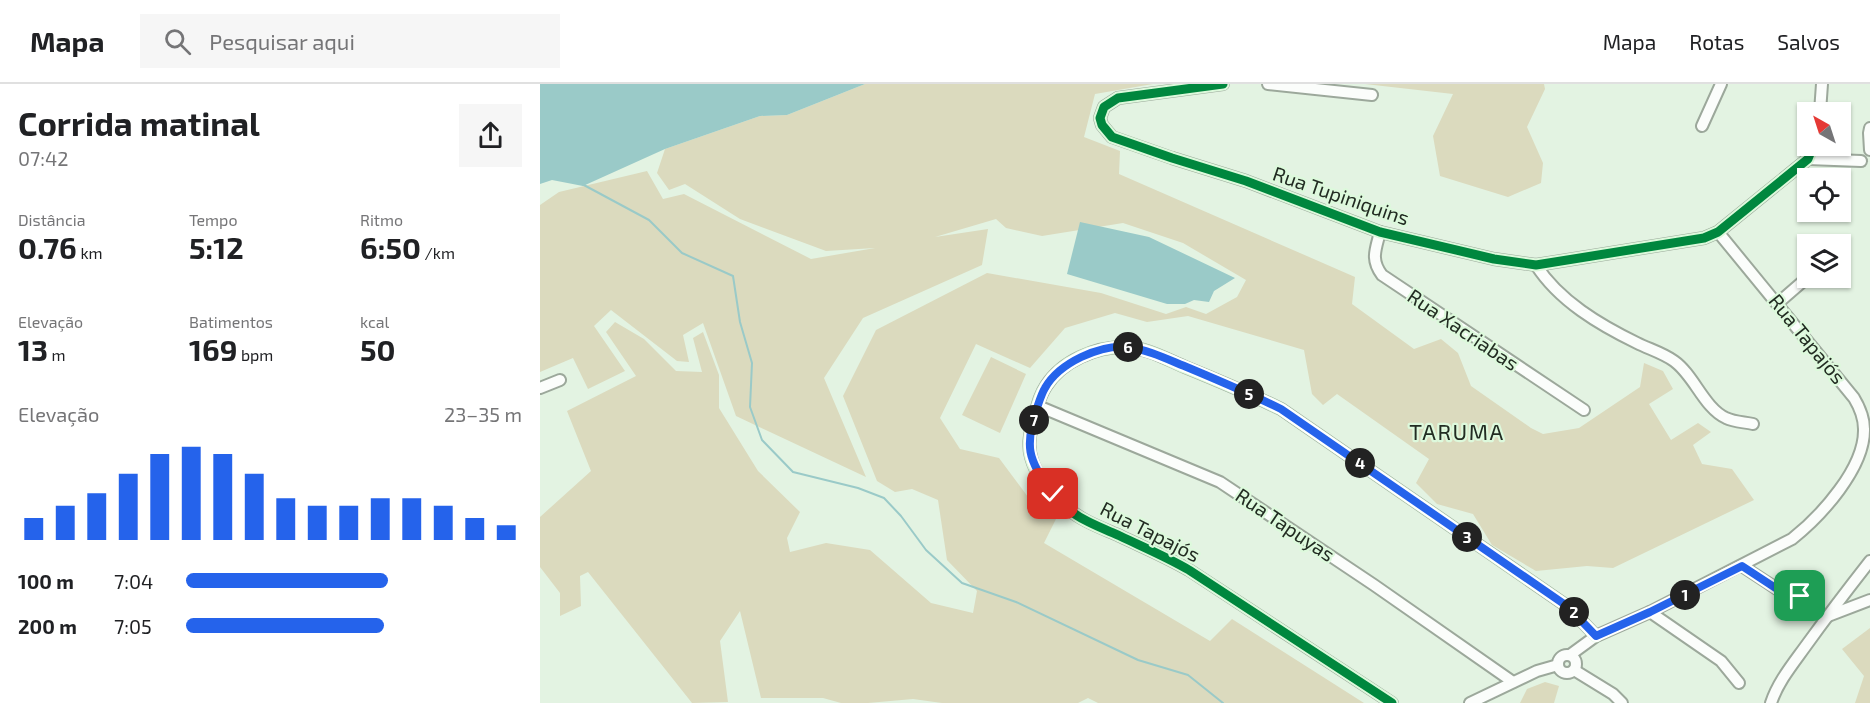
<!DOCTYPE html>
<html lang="pt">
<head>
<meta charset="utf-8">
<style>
	:root { --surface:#fff; --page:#f6f6f6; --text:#202124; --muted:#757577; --line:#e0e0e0; --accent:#2563eb }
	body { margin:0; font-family:"Exo 2",sans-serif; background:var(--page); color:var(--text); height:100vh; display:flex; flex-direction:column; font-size:22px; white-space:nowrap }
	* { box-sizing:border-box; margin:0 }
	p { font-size:20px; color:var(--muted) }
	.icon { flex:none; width:33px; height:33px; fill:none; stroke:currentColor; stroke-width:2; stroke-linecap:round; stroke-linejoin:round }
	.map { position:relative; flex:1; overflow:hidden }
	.panel { display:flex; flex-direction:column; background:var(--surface); width:540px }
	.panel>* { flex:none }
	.needle { width:39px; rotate:321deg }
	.controls { position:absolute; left:1257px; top:18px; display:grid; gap:12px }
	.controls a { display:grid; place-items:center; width:54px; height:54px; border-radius:0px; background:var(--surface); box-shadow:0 2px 4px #0004; font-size:30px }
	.pin { position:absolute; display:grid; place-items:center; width:51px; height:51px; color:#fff; margin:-26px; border-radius:12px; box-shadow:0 3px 9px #0006 }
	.km { position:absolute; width:30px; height:30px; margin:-15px; border-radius:50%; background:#222; color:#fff; font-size:16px; line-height:30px; text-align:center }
	.round { display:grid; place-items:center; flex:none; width:63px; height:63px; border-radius:0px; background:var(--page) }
	.head { display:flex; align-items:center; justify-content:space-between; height:102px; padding:0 18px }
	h1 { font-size:33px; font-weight:700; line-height:45px }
	.figures { display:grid; grid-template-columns:repeat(3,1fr); gap:9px; height:102px; padding:6px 18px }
	.figures div { display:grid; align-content:center }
	.figures b { font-size:30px; font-weight:700 }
	.figures small { font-size:16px; font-weight:400 }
	.figures p { font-size:16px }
	.chart { height:168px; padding:12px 18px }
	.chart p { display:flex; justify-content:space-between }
	.chart svg { width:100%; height:108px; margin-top:6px; stroke:var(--accent); stroke-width:6 }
	ul { padding:0 18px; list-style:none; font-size:20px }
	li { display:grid; grid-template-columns:96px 72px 1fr; align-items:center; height:45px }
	li i { height:15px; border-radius:8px; background:var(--accent) }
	header { display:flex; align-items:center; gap:36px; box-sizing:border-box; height:84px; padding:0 30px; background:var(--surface); border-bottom:2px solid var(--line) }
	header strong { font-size:28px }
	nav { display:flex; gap:33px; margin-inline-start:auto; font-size:21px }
	.search { width:420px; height:54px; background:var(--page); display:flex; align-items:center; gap:15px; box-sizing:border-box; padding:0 21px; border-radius:0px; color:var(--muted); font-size:22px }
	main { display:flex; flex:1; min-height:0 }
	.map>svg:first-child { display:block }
</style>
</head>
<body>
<header>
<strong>Mapa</strong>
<div class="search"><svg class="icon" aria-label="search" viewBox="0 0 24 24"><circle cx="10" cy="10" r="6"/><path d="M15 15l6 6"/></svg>Pesquisar aqui</div>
<nav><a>Mapa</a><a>Rotas</a><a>Salvos</a></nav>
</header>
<main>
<section class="panel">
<div class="head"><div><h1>Corrida matinal</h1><p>07:42</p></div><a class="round"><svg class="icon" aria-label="share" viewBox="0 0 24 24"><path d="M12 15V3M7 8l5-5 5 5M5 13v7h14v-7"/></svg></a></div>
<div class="figures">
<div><p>Distância</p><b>0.76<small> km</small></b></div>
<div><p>Tempo</p><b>5:12</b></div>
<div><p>Ritmo</p><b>6:50<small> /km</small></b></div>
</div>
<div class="figures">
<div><p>Elevação</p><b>13<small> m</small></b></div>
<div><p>Batimentos</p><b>169<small> bpm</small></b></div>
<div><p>kcal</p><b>50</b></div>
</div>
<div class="chart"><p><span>Elevação</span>23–35 m</p>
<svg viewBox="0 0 160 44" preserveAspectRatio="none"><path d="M5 44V35M15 44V30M25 44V25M35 44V17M45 44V9M55 44V6M65 44V9M75 44V17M85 44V27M95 44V30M105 44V30M115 44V27M125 44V27M135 44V30M145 44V35M155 44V38"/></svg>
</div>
<ul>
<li><b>100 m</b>7:04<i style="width:60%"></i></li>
<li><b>200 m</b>7:05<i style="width:59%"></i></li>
</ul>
</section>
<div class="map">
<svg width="1330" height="619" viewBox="0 0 1330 619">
	<rect width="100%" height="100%" fill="#e3f3e2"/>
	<!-- green -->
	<g fill="#dbdabe">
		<path d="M325,0h288l-58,10 -11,43 36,14 -1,23 236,103 -3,27 62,45 27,-10 17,14 13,33 60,42 12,6 36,-6 61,-41 4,-24 19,8 10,18 -24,15 22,36 27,-17 13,9 -18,13 9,19 30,5 22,31 -141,68 -26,-2 -51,5 -44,-26 -19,-31 -36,-10 -21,-21 13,-24 -92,-65 -14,11 -11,-11 -8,-44 -116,-34 -41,6 -32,-9 -50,15 -35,40 -54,-24 -36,74 20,31 39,9 29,39 28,22 -12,24 166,98 22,-22 132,84h-266l-10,-5 -10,5h-136l-29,-4 -45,4h-27l-18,-5h-62l-21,-87 -20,30 8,61 -36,1 -104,-131 -8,4 1,30 -21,10v-23l-20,-26v-50l51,-46 -24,-60 69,-35 -30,-44 9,-10 29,17 32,32 26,1 -9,-34 10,-6 16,43v33l39,63 42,41 -13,26 3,14 36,-9 44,7 61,53 42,10 4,-22 -30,-31 -9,-60 -26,-11 -17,3 -18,-11 -34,-85 33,-66 111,-57 114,20 65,21 20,-7 20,7 31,-17 9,-17 -63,-37 -60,-20 -81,13 -36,-8 -10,-9 -61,18 53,-8 -6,36 -119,53 -39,60 42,99 -130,-61 -33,-93 -20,12 6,27 -12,-1 -66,-51 -17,16 31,45 -37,18 -15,-31 -33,14v-167l19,-13 88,-21 16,28 21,-5 127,65 64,-11 -49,3 -86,-32 -55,-35 -16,6 -12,-17 8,-24 95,-33 27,-1z"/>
		<path d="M825,0h179l1,5 -18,38 16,36 -2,20 -33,14 -68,-21 -7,-40 20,-42z"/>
		<path d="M451,273l35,17 -26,59 -38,-18z"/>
		<path d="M1330,544v75h-15l9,-27 -22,-27z"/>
		<path d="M1005,598l14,4 -5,17h-34l7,-14z"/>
	</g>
	<!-- water -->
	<g fill="#9acac8">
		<path d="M0,0h325l-78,31 -27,1 -95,33 -82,37 -31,-6 -12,4z"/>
		<path d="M540,138l69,15 86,41 -21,13 -5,11 -15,-2 -9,4h-18l-100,-30z"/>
	</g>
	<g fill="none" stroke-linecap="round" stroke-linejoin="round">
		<!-- stream -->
		<path stroke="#9acac8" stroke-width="2" d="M42,100l67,36 33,33 51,23 7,46 12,41 -2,44 12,33 31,32 65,16 26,10 17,18 25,34 36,33 54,19 122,58 50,15 35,28"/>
		<defs>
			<g id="street">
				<path d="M683,0l-105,14 -14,9 -4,11 2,7 10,12 60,21 74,23 134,51 114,27 42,6 168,-27 14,-6 90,-73 5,-13"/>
				<path d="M728,0l104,11"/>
				<path d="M1280,28l2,-28"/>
				<path d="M1162,42l19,-42"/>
				<path d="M1330,44l-1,5 1,17"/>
				<path d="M1268,75l53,2"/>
				<path d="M840,148c-4,17 -10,27 2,43l202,135"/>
				<path d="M996,181c23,36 64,60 101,78 12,6 26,10 37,18 20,14 30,47 52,57 8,4 18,4 27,6"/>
				<path d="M1238,219l30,-26"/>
				<path d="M0,304l20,-8"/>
				<path d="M498,322l182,76 154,103 139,97"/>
				<path d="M1202,482l38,25 20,5"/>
				<path d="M1110,528l71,49 18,22"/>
				<path d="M1288,532l42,-16"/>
				<circle cx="1027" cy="580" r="9"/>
				<path d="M1030,571l26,-19 54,-24 142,-73c29,-23 73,-71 72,-110 0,-11 -4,-21 -10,-31l-136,-166"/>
				<path d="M1034,586l39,24 9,9"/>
				<path d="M852,619l-203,-133c-22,-13 -46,-23 -69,-34 -18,-8 -38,-15 -53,-28 -15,-12 -31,-32 -36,-51 -4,-15 0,-27 4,-41 2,-10 5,-21 11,-30 16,-25 49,-39 78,-39 21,0 42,12 61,20 32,13 65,27 96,42l283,195 9,8 23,24"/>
				<path d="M930,619l67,-32 21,-6"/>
				<path d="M1231,619c7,-21 21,-38 34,-56 21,-29 43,-58 65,-86"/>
			</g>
		</defs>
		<!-- street casing -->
		<use href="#street" stroke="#9ca89b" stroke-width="14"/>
		<!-- street -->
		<use href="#street" stroke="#fbfdfb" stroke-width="10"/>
		<defs>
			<g id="cycleway">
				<path d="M683,0l-105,14 -14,9 -4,11 2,7 10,12 60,21 74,23 134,51 114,27 42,6 168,-27 14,-6 90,-73 5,-13"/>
				<path d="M852,619l-203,-133c-22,-13 -46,-23 -69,-34 -18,-8 -38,-15 -53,-28 -15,-12 -31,-32 -36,-51 -4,-15 0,-27 4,-41 2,-10 5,-21 11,-30 16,-25 49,-39 78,-39 21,0 42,12 61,20 32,13 65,27 96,42l283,195 9,8 23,24"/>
			</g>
		</defs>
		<!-- cycleway casing -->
		<use href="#cycleway" stroke="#ddf9dc" stroke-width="13"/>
		<!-- cycleway -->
		<use href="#cycleway" stroke="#00873e" stroke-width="9"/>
	</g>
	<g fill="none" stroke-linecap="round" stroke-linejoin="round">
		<defs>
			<path id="route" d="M513,410c-26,-34 -29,-49 -15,-89 2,-6 4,-12 7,-17 14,-25 55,-44 83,-41 21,3 41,13 61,21 31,13 62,26 92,41l283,195 9,8 23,24 54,-24 92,-46 38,25 20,5"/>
		</defs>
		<!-- route casing -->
		<use href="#route" stroke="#fff" stroke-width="12"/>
		<!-- route -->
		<use href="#route" stroke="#2563eb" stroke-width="8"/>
	</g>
	<g text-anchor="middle" stroke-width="4.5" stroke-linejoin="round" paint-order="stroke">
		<!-- street labels -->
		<g font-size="20" fill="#222c22" stroke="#ddf9dc">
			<text transform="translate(801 112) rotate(19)" y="7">Rua Tupiniquins</text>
			<text transform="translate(923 246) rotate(34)" y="7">Rua Xacriabas</text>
			<text transform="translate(1267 255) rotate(51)" y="7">Rua Tapajós</text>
			<text transform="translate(745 441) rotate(34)" y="7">Rua Tapuyas</text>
			<text transform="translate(610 448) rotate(27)" y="7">Rua Tapajós</text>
		</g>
		<!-- quarter labels -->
		<g font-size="22" letter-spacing="1.5" fill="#222c22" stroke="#ddf9dc">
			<text x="917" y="356">TARUMA</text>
		</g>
	</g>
</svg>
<div class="controls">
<a><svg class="needle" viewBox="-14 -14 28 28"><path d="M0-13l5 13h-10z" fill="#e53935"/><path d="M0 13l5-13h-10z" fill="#757577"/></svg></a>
<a><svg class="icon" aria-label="locate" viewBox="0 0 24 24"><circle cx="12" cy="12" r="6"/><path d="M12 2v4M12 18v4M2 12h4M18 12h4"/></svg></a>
<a><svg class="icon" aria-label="layers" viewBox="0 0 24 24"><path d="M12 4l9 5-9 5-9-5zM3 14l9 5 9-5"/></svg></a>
</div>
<div class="pin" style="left:1260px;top:512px;background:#1e9e55"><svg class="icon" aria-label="arrive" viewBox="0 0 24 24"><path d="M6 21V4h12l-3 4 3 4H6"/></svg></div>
<div class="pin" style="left:513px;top:410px;background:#d93025"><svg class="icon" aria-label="check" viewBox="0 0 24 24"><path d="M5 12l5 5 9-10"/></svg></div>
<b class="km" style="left:1145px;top:511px">1</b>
<b class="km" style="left:1034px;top:528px">2</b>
<b class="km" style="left:927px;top:453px">3</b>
<b class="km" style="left:820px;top:379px">4</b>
<b class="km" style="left:709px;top:310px">5</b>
<b class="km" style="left:588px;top:263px">6</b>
<b class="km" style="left:494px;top:336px">7</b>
</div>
</main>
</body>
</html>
